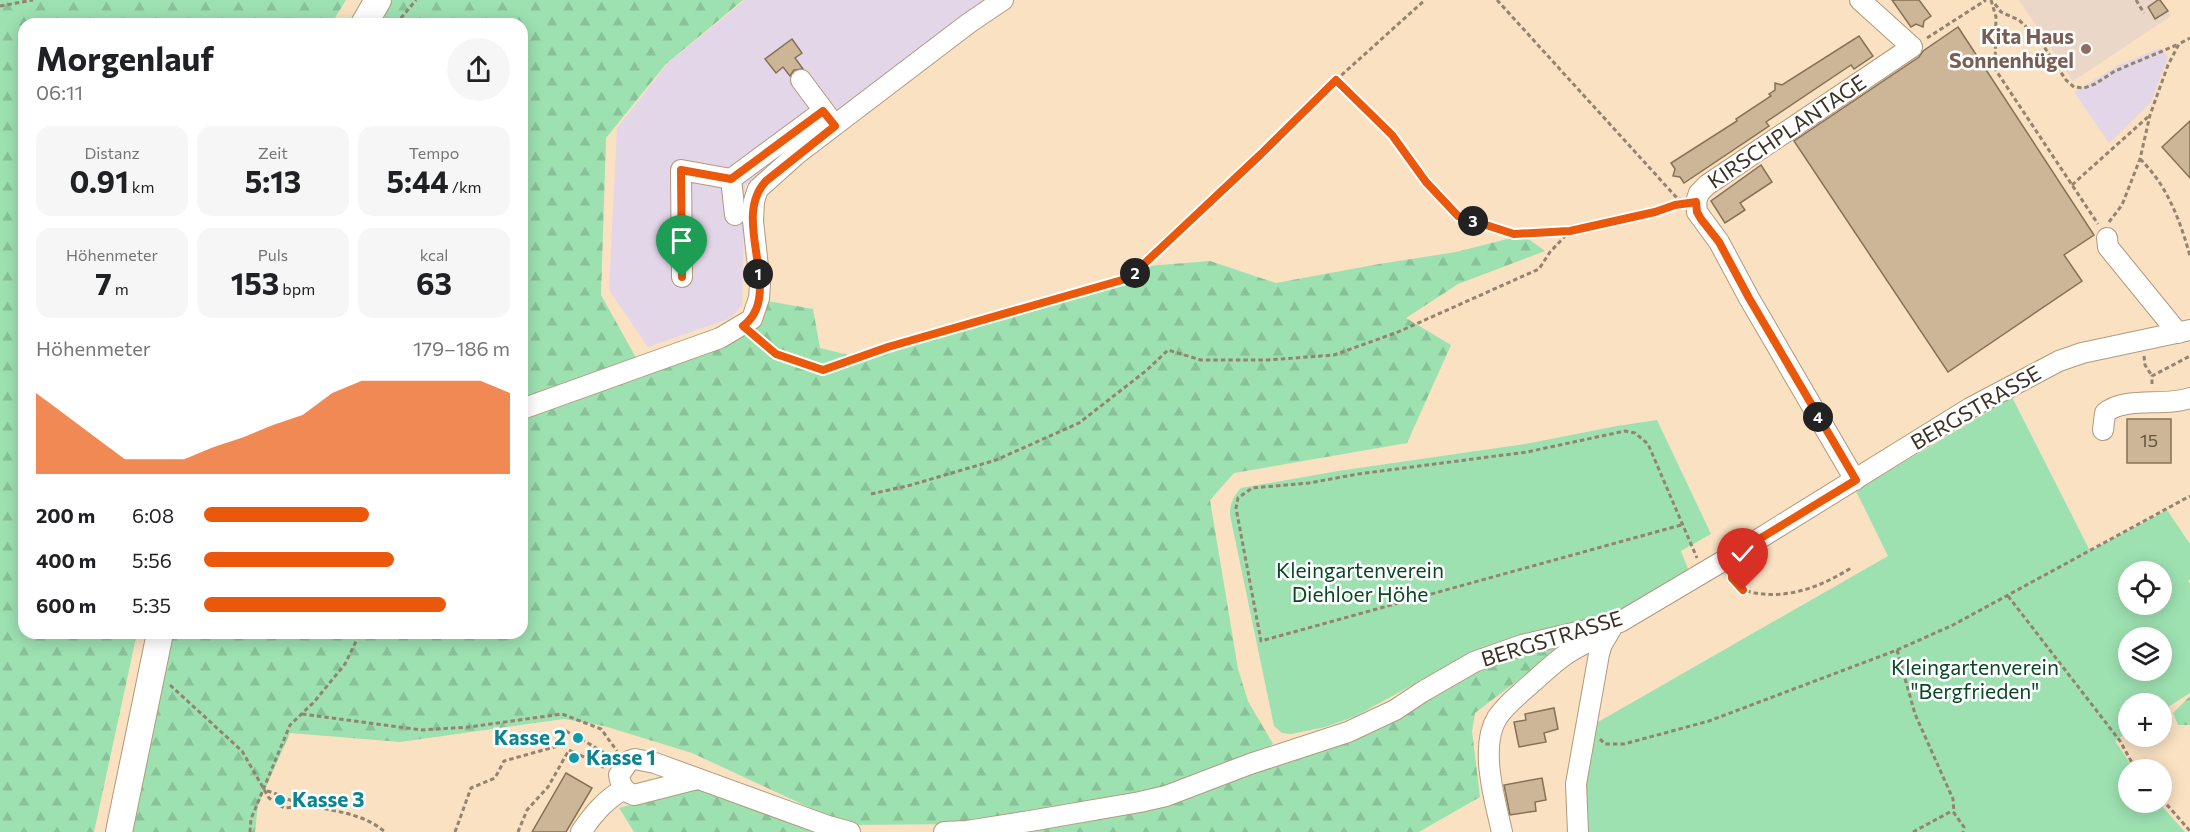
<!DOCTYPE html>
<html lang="de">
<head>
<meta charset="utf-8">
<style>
	:root { --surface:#fff; --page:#f6f6f6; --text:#202124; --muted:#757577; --accent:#ea580c }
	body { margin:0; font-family:Commissioner,sans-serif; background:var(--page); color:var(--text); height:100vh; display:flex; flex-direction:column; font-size:22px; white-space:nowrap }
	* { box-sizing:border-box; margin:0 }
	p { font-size:20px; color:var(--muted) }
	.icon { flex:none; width:33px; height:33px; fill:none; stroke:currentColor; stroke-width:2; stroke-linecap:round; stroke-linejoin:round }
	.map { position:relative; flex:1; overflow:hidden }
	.sheet { position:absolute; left:18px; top:18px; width:510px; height:621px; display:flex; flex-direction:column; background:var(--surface); border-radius:18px; box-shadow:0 3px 15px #0003 }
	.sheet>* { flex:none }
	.tools { position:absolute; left:2118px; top:561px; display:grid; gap:12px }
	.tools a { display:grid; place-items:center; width:54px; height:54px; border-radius:50%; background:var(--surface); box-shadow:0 3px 15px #0003; font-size:30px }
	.pin { position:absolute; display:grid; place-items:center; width:51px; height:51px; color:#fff; margin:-62px -26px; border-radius:50% 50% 50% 0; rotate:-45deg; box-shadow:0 0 6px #0007 }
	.pin .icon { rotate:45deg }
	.km { position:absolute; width:30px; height:30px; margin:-15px; border-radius:50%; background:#222; color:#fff; font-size:16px; line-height:30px; text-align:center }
	.round { display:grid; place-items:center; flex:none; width:63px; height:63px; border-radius:32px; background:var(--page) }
	.headline { display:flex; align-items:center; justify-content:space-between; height:102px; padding:0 18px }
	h1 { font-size:33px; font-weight:700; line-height:45px }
	.figures { display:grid; grid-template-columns:repeat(3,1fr); gap:9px; height:102px; padding:6px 18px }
	.figures div { display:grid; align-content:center; border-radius:15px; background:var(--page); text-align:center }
	.figures b { font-size:30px; font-weight:700 }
	.figures small { font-size:16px; font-weight:400 }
	.figures p { font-size:16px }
	.chart { height:168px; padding:12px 18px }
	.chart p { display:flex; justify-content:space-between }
	.chart svg { width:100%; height:108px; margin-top:6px; fill:var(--accent); opacity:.7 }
	ul { padding:0 18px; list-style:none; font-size:20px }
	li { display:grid; grid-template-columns:96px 72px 1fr; align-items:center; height:45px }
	li i { height:15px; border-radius:8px; background:var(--accent) }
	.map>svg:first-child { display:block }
</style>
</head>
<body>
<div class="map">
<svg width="2190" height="832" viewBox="0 0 2190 832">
	<defs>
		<pattern id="forest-firs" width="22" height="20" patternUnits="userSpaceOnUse" patternTransform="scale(1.5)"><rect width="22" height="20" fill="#9de1b1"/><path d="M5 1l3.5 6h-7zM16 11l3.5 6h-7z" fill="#88c298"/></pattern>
	</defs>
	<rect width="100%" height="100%" fill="#f9e1c2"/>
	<!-- commercial -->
	<g fill="#e3d6e9">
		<path d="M745,0h248l-248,185 -3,120 -11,13 -83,29 -39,-57 8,-162 51,-65z"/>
		<path d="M2160,48l8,9 -17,45 -42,41 -35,-51 45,-27z"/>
	</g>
	<!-- education -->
	<path fill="#ebd7c8" d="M2019,0h142l10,16 -98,65z"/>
	<!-- forest -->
	<g fill="url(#forest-firs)">
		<path d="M0,0h346l-15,24h-307v609h113l-43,199h-94z"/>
		<path d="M373,0h370l-77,64 -60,74 -5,157 43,77 91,-33 26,-15 6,-23 46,8 7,39 49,12 279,-94 62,-5 66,22 103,-19 77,-12 67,-17 22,16 -87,33 -52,34 45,27 -44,98 -173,30 -24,27 28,169 10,32 25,43 -24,14 -80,28 -76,15 -128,23 -118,1 -155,-72 -88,-27 -40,-7 -164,23 -110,-9 -32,72 -3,27h-133l42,-199h358v-609h-162z"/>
		<path d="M1554,644l2,7 -81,62 -3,18 8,66 -61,35h-412l133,-21 337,-143z"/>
		<path d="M2190,696v29h-12l-5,-12z"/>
		<path d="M698,786l130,46h-194l-15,-24z"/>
	</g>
	<!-- garden -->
	<g fill="#9de1b1" fill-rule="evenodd">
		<path d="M2012,397l78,154 77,-41 23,34v35l-2,2 2,3v109l-28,18v-7h-34v28l-13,9 19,28 -6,1v32l31,1 26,29h-600l-3,-49 9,-57 297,-170 -32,-65zM2128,572h34v32h-34zM2128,638h34v32h-34z"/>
		<path d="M1657,420l54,114 -30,17 7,18 -61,38 -35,12 -80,20 -47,17 -109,60 -31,11 -34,7 -9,-1 -8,-7 -44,-211c0,-12 3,-18 11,-27l97,-17 187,-27 92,-18z"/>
	</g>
	<!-- building -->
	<g fill="#cdb698" stroke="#867155" stroke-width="1.5">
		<path d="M1892,0h27l12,16 -7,5 -1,6 -7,-3 -5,3z"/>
		<path d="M2158,0h2l8,11 -13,8 -7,-12z"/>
		<path d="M1958,27l136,208 -30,20 18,26 -134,91 -154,-231 125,-84 4,-6z"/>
		<path d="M1859,36l14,20 -19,13 -3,-4 -85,57 3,4 -85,57 -4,-6 -7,-1 2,-7 -4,-6 66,-42 -1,-2 35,-23 -2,-2 6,-4v-7l7,2z"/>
		<path d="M792,39l10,14 -7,5 8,11 -9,1 -4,6 -7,-9 -7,6 -11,-14z"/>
		<path d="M2190,121v57l-28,-31z"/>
		<path d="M1761,165l11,17 -32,21 5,7 -20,13 -14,-22z"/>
		<rect x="2127" y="419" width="44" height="44"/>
		<path d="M1554,708l4,21 -14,4 2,9 -27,5 -5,-25 12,-2 -1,-6z"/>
		<path d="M566,773l26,15 -26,44h-34z"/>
		<path d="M1542,778l4,22 -11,2 1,9 -26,4 -6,-30z"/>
	</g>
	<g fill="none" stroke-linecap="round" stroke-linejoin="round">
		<defs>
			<g id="minor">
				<path d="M801,80l29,39"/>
				<path d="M731,179l4,36"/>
				<path d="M2107,238l1,9 70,86"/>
				<path d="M682,277l-1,-107 50,9 92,-68"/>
				<path d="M522,409l198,-71 32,-19 7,-21 1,-13 -7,-64 1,-20 4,-12 39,-35 172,-131 34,-23"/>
				<path d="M2103,430l2,-17c19,-17 60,-6 85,-15"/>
				<path d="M1855,480l-106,-182 -30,-56 -22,-30 -1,-10 3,-9 8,-8 205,-138 -52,-47"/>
				<path d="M697,779l-63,16c-11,-4 -13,-9 -15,-20l10,-14 6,-2 20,4 173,63 22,6"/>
				<path d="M581,832c12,-18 24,-32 43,-43"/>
				<path d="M944,832l23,-1 63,-10 110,-19 26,-6 84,-32 98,-32 47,-22 27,-18 52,-30 48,-17 98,-23 113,-67 237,-147 89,-47 23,-8 108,-23"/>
				<path d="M1502,832c-7,-31 -23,-85 -5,-114 9,-14 24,-25 36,-36 23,-21 35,-32 64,-44"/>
				<path d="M1578,832l-2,-48 23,-130 3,-10 9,-15"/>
			</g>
			<g id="major">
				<path d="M364,24l14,-24"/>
				<path d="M119,832l41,-199"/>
			</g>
		</defs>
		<!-- minor casing -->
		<use href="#minor" stroke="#b09a7c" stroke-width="22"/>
		<!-- major casing -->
		<use href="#major" stroke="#b09a7c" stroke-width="28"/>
		<!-- path -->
		<g stroke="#94846f" stroke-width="3" stroke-dasharray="4.5 3" stroke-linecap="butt">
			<path d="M1497,0l180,198 3,1"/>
			<path d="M1991,0l5,17 -1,52 103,155"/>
			<path d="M2136,0l8,13"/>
			<path d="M1995,4l6,8 18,8 20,19 27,41 8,7 10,1 11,-4 20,-13 64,-27"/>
			<path d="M0,6l33,-6"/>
			<path d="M396,24l20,-24"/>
			<path d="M1927,38l59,-38"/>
			<path d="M1336,80l56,55 34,47 32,34 56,18 56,-3 85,-19 25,-8"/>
			<path d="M2140,159c27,26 40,61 50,97"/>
			<path d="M2072,185l77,-69"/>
			<path d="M2109,222l13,-17 18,-46 10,-44 18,-50 11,-21 11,-6"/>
			<path d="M756,336l20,18 47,16 65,-23 241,-69 132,-123 75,-75 89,-80"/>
			<path d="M2144,356l1,9 7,11"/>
			<path d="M2152,384v-8l38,-20"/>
			<path d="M871,494l40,-9 85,-25 83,-37 68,-53 21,-20 33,10h67l66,-5 64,-23 141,-63 11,-17 20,-21"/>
			<path d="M1681,525l-420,116 -25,-133 2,-10 14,-10 57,-5 49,-9 169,-22 98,-21 10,2 13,11 49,114"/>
			<path d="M1732,575v3c3,3 6,8 10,11 3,2 9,3 13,4 35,6 67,-7 96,-25"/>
			<path d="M2008,596l112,145 16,29"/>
			<path d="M1897,650l18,64 38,85 1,14"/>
			<path d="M170,685l72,66 27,47 15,10 15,-1 5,-3"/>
			<path d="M302,714l120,16 47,-3 93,-13 39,15 16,22"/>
			<path d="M581,739l32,19"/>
			<path d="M1600,739l5,5h19l85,-23 188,-71 56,-25 237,-129"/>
			<path d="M580,755l25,13"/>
			<path d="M267,791c12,3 22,10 35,13 28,7 60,8 83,28"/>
			<path d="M2162,799l28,32"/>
			<path d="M250,832l1,-13 39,-94 24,-23 31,-38 15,-31"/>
			<path d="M455,832l16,-44 24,-10 9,-17 54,-15 8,-15 10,6"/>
			<path d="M518,832l9,-22 21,-23 21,-37 4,2"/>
			<path d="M1913,832l37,-20 4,1 10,14 -1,5"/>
		</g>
		<!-- minor -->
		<use href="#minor" stroke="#fff" stroke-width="20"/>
		<!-- major -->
		<use href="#major" stroke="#fff" stroke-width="26"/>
	</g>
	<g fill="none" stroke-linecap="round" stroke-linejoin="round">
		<defs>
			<path id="route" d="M682,277l-1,-107 50,9 92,-68 12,15 -69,55c-37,39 20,113 -23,145l33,28 47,16 65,-23 241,-69 132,-124 75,-74 56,55 34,47 32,34 56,18 56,-3 85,-19 20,-7 21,-3 1,10 4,7 18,23 30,56 107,182 -123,75 -1,23 11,12"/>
		</defs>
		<!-- route casing -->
		<use href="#route" stroke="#fff" stroke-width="12"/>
		<!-- route -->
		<use href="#route" stroke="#ea580c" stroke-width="8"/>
	</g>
	<!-- markers -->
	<circle fill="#8d6e63" stroke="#fff" stroke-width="2" cx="2086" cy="49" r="6"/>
	<g fill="#0f9aa8" stroke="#fff" stroke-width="2">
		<circle cx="578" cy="738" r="6"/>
		<circle cx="574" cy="758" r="6"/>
		<circle cx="280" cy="800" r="6"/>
	</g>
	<g text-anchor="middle" stroke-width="5" stroke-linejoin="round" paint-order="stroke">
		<!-- number labels -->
		<g font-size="18" fill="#605342">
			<text x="2149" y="447">15</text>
		</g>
		<!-- education labels -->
		<g font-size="21" font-weight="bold" fill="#785e54" stroke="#fff" text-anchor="end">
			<text x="2074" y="44">Kita Haus<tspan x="2074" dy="24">Sonnenhügel</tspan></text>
		</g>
		<!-- street labels -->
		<g font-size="21" fill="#3b3225" stroke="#fff">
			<text transform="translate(1787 132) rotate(-34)" y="7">KIRSCHPLANTAGE</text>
			<text transform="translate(1976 408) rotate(-30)" y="7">BERGSTRASSE</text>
			<text transform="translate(1552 639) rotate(-17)" y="7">BERGSTRASSE</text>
		</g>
		<!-- park labels -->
		<g font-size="21" fill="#094725" stroke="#fff">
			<text x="1360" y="578">Kleingartenverein<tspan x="1360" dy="24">Diehloer Höhe</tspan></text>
			<text x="1975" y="675">Kleingartenverein<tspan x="1975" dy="24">"Bergfrieden"</tspan></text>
		</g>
		<!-- culture labels -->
		<g font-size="21" font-weight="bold" fill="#0d838f" stroke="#fff" text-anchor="start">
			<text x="566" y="745" text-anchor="end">Kasse 2</text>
			<text x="586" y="765">Kasse 1</text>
			<text x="292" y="807">Kasse 3</text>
		</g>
	</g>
</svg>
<div class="tools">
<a><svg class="icon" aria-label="locate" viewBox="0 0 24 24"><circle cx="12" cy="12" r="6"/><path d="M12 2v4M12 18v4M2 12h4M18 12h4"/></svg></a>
<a><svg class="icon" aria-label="layers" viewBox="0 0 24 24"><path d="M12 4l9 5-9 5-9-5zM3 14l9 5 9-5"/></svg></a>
<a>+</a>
<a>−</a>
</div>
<div class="pin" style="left:682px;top:277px;background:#1e9e55"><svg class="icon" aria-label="arrive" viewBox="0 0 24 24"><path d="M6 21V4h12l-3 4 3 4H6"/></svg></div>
<div class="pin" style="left:1743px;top:590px;background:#d93025"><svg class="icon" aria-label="check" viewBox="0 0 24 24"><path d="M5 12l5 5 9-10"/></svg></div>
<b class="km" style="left:758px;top:274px">1</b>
<b class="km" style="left:1135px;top:273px">2</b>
<b class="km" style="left:1473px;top:221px">3</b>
<b class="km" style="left:1818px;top:417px">4</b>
<section class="sheet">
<div class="headline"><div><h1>Morgenlauf</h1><p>06:11</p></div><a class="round"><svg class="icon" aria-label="share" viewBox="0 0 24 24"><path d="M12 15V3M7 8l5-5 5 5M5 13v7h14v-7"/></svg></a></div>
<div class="figures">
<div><p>Distanz</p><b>0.91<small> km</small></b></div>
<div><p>Zeit</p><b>5:13</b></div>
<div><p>Tempo</p><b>5:44<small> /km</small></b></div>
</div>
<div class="figures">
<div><p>Höhenmeter</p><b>7<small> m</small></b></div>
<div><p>Puls</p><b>153<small> bpm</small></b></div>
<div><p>kcal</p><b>63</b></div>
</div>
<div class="chart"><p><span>Höhenmeter</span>179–186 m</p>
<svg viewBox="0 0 160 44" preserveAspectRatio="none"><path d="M0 44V11L10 20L20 29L30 38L40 38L50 38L60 33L70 29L80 24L90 20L100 11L110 6L120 6L130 6L140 6L150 6L160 11V44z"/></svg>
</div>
<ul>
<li><b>200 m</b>6:08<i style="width:54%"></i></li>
<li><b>400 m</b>5:56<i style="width:62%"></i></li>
<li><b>600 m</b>5:35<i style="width:79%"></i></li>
</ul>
</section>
</div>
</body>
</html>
